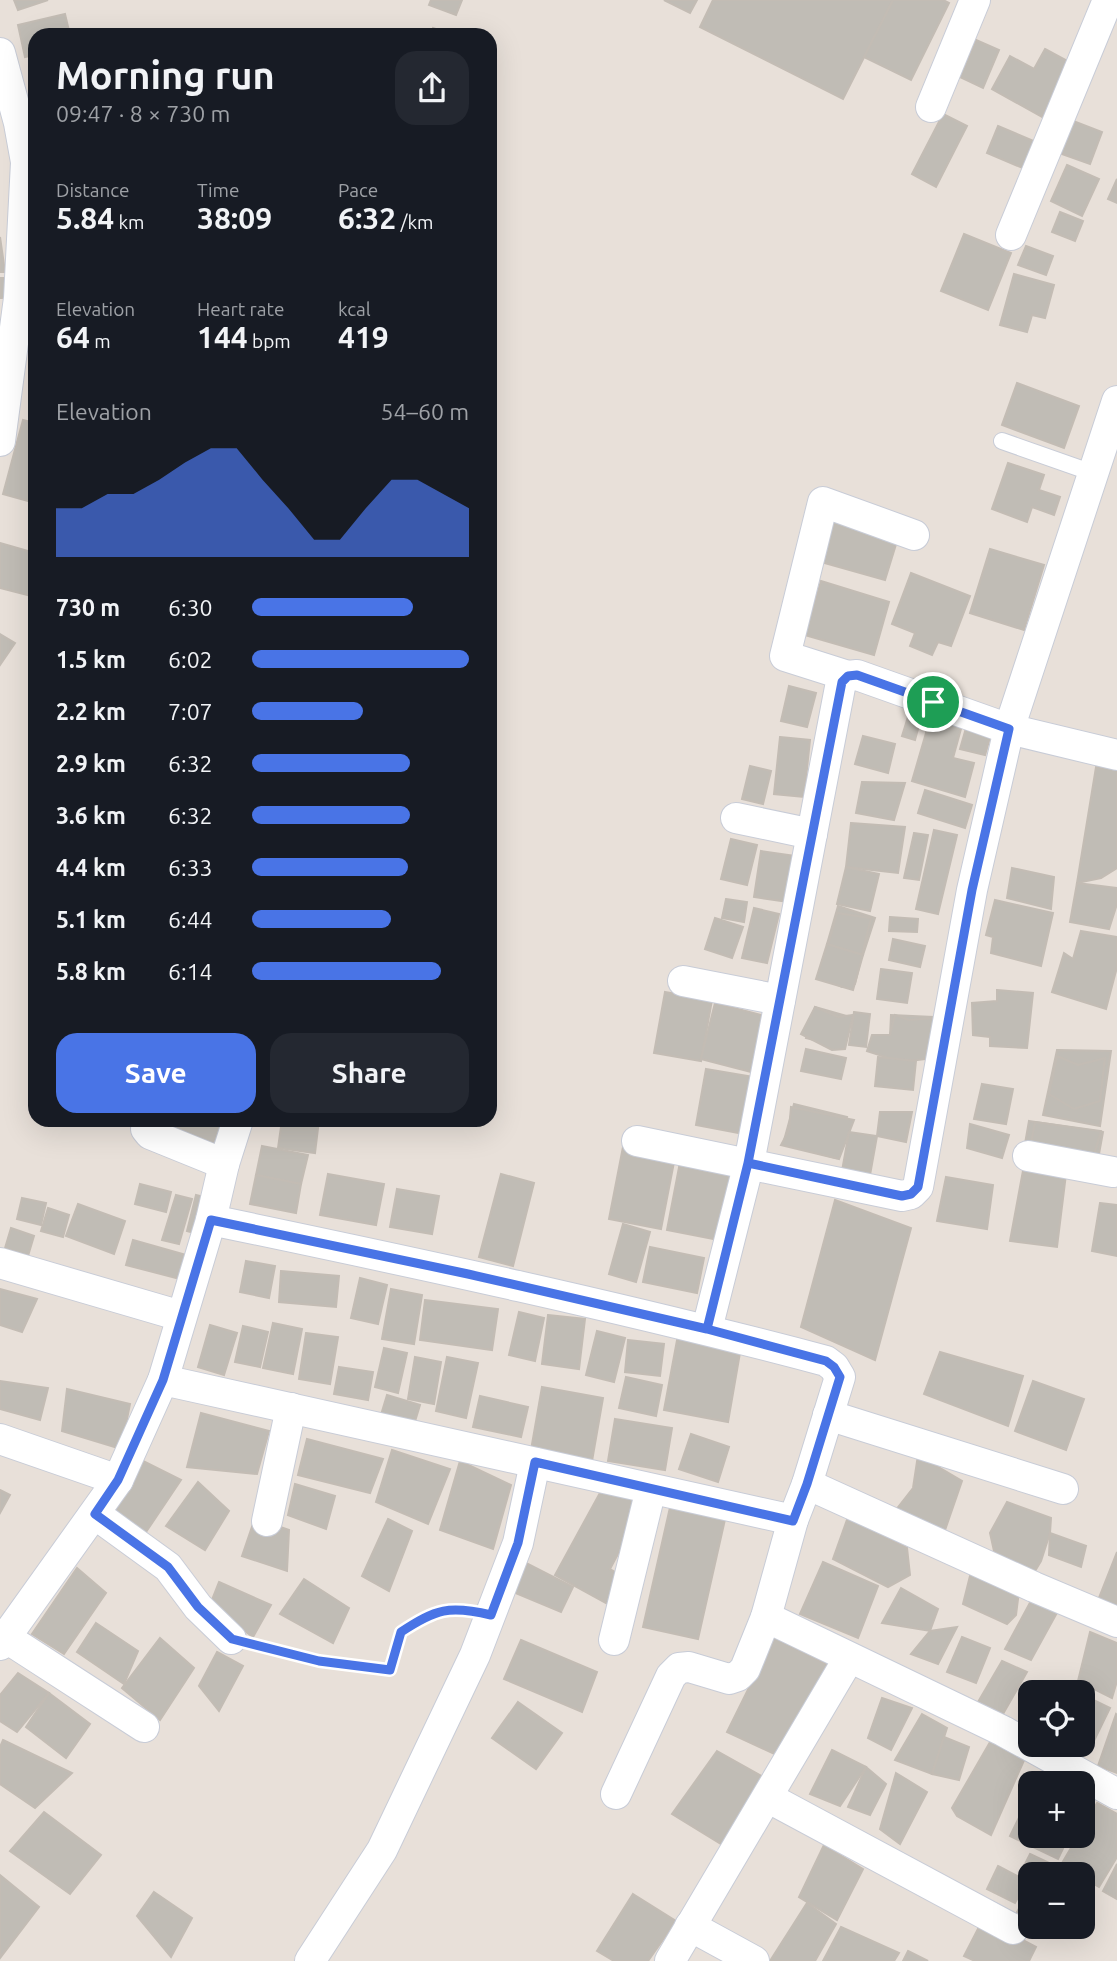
<!DOCTYPE html>
<html lang="en">
<head>
<meta charset="utf-8">
<style>
	:root { --surface:#171b24; --page:#242831; --text:#f1f3f6; --muted:#9ea1a6; --accent:#4974e6 }
	body { margin:0; font-family:Ubuntu,sans-serif; background:var(--page); color:var(--text); height:100vh; display:flex; flex-direction:column; font-size:26px; white-space:nowrap }
	* { box-sizing:border-box; margin:0 }
	p { font-size:23px; color:var(--muted) }
	.icon { flex:none; width:38px; height:38px; fill:none; stroke:currentColor; stroke-width:2; stroke-linecap:round; stroke-linejoin:round }
	.map { position:relative; flex:1; overflow:hidden }
	.drawer { position:absolute; left:28px; top:28px; width:469px; height:1099px; display:flex; flex-direction:column; background:var(--surface); border-radius:21px; box-shadow:0 7px 28px #0002 }
	.drawer>* { flex:none }
	.buttons { position:absolute; left:1018px; top:1680px; display:grid; gap:14px }
	.buttons a { display:grid; place-items:center; width:77px; height:77px; border-radius:14px; background:var(--surface); box-shadow:0 7px 28px #0002; font-size:35px }
	.pin { position:absolute; display:grid; place-items:center; width:60px; height:60px; color:#fff; margin:-30px; border:4px solid #fff; border-radius:50%; box-shadow:0 2px 7px #0007 }
	.round { display:grid; place-items:center; flex:none; width:74px; height:74px; border-radius:21px; background:var(--page) }
	.head { display:flex; align-items:center; justify-content:space-between; height:119px; padding:0 28px }
	h1 { font-size:38px; font-weight:700; line-height:52px }
	.metrics { display:grid; grid-template-columns:repeat(3,1fr); gap:10px; height:119px; padding:7px 28px }
	.metrics div { display:grid; align-content:center }
	.metrics b { font-size:30px; font-weight:700 }
	.metrics small { font-size:19px; font-weight:400 }
	.metrics p { font-size:19px }
	.chart { height:196px; padding:14px 28px }
	.chart p { display:flex; justify-content:space-between }
	.chart svg { width:100%; height:126px; margin-top:7px; fill:var(--accent); opacity:.7 }
	.primary-button { display:flex; gap:14px; margin-top:auto; padding:14px 28px }
	.primary-button a { flex:1; height:80px; border-radius:21px; background:var(--accent); color:#fff; font-size:28px; font-weight:700; line-height:80px; text-align:center }
	.primary-button a+a { background:var(--page); color:var(--text) }
	ul { padding:0 28px; list-style:none; font-size:23px }
	li { display:grid; grid-template-columns:112px 84px 1fr; align-items:center; height:52px }
	li i { height:18px; border-radius:9px; background:var(--accent) }
	.map>svg:first-child { display:block }
</style>
</head>
<body>
<div class="map">
<svg width="1117" height="1961" viewBox="0 0 1117 1961">
	<rect width="100%" height="100%" fill="#e8e0d9"/>
	<!-- building -->
	<g fill="#c0bcb5" stroke="#c3bcb4" stroke-width="2">
		<path d="M14,0h34l-30,10z"/>
		<path d="M431,0h31l-6,15 -27,-10z"/>
		<path d="M664,0h33l-7,13z"/>
		<path d="M713,0h180l-50,99 -143,-72z"/>
		<path d="M893,0h50l6,3 -38,77 -47,-23z"/>
		<path d="M65,14l5,21h-35v20l-10,2 -7,-32z"/>
		<path d="M433,28l19,7h-21z"/>
		<path d="M976,40l23,10 -16,38 -23,-11z"/>
		<path d="M1045,49l26,14 -29,54 -50,-28 18,-33 24,13z"/>
		<path d="M943,114l24,12 -31,61 -24,-13z"/>
		<path d="M1068,119l34,13 -12,32 -34,-12z"/>
		<path d="M998,126l38,16 -11,27 -38,-16z"/>
		<path d="M1067,165l32,14 -17,37 -31,-15z"/>
		<path d="M1117,179v24l-9,-4z"/>
		<path d="M1060,212l23,9 -8,20 -23,-9z"/>
		<path d="M964,234l47,19 -23,57 -47,-19z"/>
		<path d="M0,237l5,35h-5z"/>
		<path d="M1026,246l27,10 -7,19 -28,-10z"/>
		<path d="M1014,274l40,11 -9,33 -13,-3 -5,17 -27,-7z"/>
		<path d="M0,278h8l1,20h-9z"/>
		<path d="M1017,383l62,23 -15,42 -62,-23z"/>
		<path d="M23,420l12,3v80l-32,-9z"/>
		<path d="M1008,463l36,12 -5,15 21,7 -6,18 -22,-8 -5,15 -35,-13z"/>
		<path d="M823,502l79,23 -17,55 -78,-22z"/>
		<path d="M0,543l35,10v44l-35,-9z"/>
		<path d="M990,549l54,16 -20,65 -54,-17z"/>
		<path d="M911,573l59,23 -19,50 -13,-4 -6,13 -22,-9 5,-13 -23,-9z"/>
		<path d="M821,581l68,21 -15,53 -69,-20z"/>
		<path d="M0,634l15,9 -15,22z"/>
		<path d="M789,686l27,7 -9,34 -26,-6z"/>
		<path d="M912,704l12,3 -9,33 -13,-4z"/>
		<path d="M933,709l31,9 -11,40 21,5 -9,34 -53,-16z"/>
		<path d="M968,721l25,6 -8,28 -25,-6z"/>
		<path d="M863,736l32,8 -7,29 -33,-9z"/>
		<path d="M780,737l30,3 -6,57 -30,-3z"/>
		<path d="M750,766l21,5 -8,33 -21,-5z"/>
		<path d="M1096,767l21,2v99l-16,10 -24,5z"/>
		<path d="M862,782l43,1 -11,37 -38,-7z"/>
		<path d="M925,790l47,15 -7,23 -47,-15z"/>
		<path d="M851,823l54,4 -7,46 -52,-6z"/>
		<path d="M934,830l23,5 -19,79 -22,-5z"/>
		<path d="M914,833l14,2 -9,45 -15,-2z"/>
		<path d="M731,839l26,6 -10,40 -26,-6z"/>
		<path d="M761,851l42,6 -7,46 -42,-6z"/>
		<path d="M846,867l33,7 -9,37 -33,-7z"/>
		<path d="M1012,868l42,9 -3,32 -44,-11z"/>
		<path d="M1077,883l40,5v16l-8,25 -39,-7z"/>
		<path d="M726,899l21,3 -3,20 -22,-4z"/>
		<path d="M995,900l58,13 -12,53 -50,-13 2,-16 -7,-2z"/>
		<path d="M838,906l37,12 -12,37 -36,-11z"/>
		<path d="M754,908l25,6 -12,49 -25,-5z"/>
		<path d="M837,913l34,5 -16,66 -13,3 -23,-11z"/>
		<path d="M890,917l28,2 -1,13 -28,-1z"/>
		<path d="M715,918l28,9 -11,31 -27,-9z"/>
		<path d="M1081,931l36,6v30l-11,42 -54,-17 12,-39 9,6z"/>
		<path d="M893,939l32,7 -5,21 -31,-7z"/>
		<path d="M827,944l36,11 -10,35 -37,-11z"/>
		<path d="M881,969l31,4 -5,30 -30,-4z"/>
		<path d="M997,990l36,3 -6,55 -37,-2v-9l-17,-2 -1,-32 25,-2z"/>
		<path d="M665,992l47,8 -11,61 -47,-8z"/>
		<path d="M715,1003l54,14 -14,56 -54,-14z"/>
		<path d="M815,1007l35,10 -8,30 -36,-9z"/>
		<path d="M815,1007l23,10 15,-2 -8,34 -13,1 -31,-16z"/>
		<path d="M854,1012l16,2 -4,33 -17,-2z"/>
		<path d="M891,1015l42,2 -1,41 -43,-1z"/>
		<path d="M895,1015l14,5 25,-2 -1,40 -32,4 -34,-11 5,-16h18z"/>
		<path d="M806,1049l40,9 -5,21 -40,-8z"/>
		<path d="M1057,1050l54,1 -11,75 -57,-11z"/>
		<path d="M1057,1056l21,9 27,-7 -5,43 -26,8 -25,-15z"/>
		<path d="M878,1057l38,4 -3,29 -38,-4z"/>
		<path d="M706,1069l48,8 -10,57 -48,-9z"/>
		<path d="M982,1084l31,5 -7,35 -32,-5z"/>
		<path d="M794,1104l53,13 -11,41 -53,-14z"/>
		<path d="M791,1107l63,13 -15,39 -58,-14 8,-15z"/>
		<path d="M880,1112h32l-6,30 -29,-6z"/>
		<path d="M177,1120h51l-14,36 -45,-17z"/>
		<path d="M282,1120h37l-4,33 -37,-5z"/>
		<path d="M1029,1121l74,11 -6,33 -74,-10z"/>
		<path d="M1035,1122l66,9 -9,31 -61,-19z"/>
		<path d="M970,1124l39,11 -7,23 -35,-10z"/>
		<path d="M849,1132l28,4 -7,39 -28,-4z"/>
		<path d="M262,1146l46,9 -7,29 -45,-9z"/>
		<path d="M623,1147l52,10 -14,72 -52,-10z"/>
		<path d="M681,1157l57,11 -14,73 -57,-11z"/>
		<path d="M1025,1160l42,6 -10,81 -47,-6z"/>
		<path d="M328,1174l56,10 -8,41 -56,-10z"/>
		<path d="M501,1174l33,9 -21,83 -34,-9z"/>
		<path d="M256,1175l45,9 -5,29 -46,-9z"/>
		<path d="M946,1177l47,8 -6,44 -50,-8z"/>
		<path d="M140,1184l31,8 -5,20 -31,-8z"/>
		<path d="M397,1189l42,7 -7,38 -42,-7z"/>
		<path d="M176,1195l16,4 -13,45 -17,-4z"/>
		<path d="M196,1195l12,3 -10,36 -11,-3z"/>
		<path d="M22,1198l24,5 -5,22 -24,-6z"/>
		<path d="M835,1200l76,28 -36,132 -74,-33z"/>
		<path d="M1100,1203l17,2v51l-25,-5z"/>
		<path d="M78,1204l47,17 -11,33 -48,-18z"/>
		<path d="M48,1208l21,7 -6,22 -22,-6z"/>
		<path d="M623,1224l27,8 -14,50 -27,-8z"/>
		<path d="M11,1228l23,8 -6,20 -23,-8z"/>
		<path d="M133,1240l53,15 -6,24 -54,-14z"/>
		<path d="M650,1247l54,11 -7,35 -54,-11z"/>
		<path d="M246,1261l29,5 -6,32 -29,-6z"/>
		<path d="M281,1271l58,5 -3,31 -57,-5z"/>
		<path d="M360,1278l27,7 -9,39 -27,-6z"/>
		<path d="M0,1289l37,10 -15,33 -22,-7z"/>
		<path d="M391,1289l31,6 -8,49 -32,-5z"/>
		<path d="M425,1300l73,9 -6,41 -72,-10z"/>
		<path d="M519,1312l25,6 -9,43 -26,-6z"/>
		<path d="M548,1315l37,4 -6,50 -37,-5z"/>
		<path d="M273,1323l29,6 -9,45 -30,-6z"/>
		<path d="M210,1325l27,8 -13,42 -26,-8z"/>
		<path d="M243,1326l25,6 -8,35 -25,-5z"/>
		<path d="M597,1331l28,7 -11,44 -28,-7z"/>
		<path d="M306,1333l32,4 -8,47 -31,-5z"/>
		<path d="M678,1335l63,12 -13,75 -64,-12z"/>
		<path d="M628,1340l36,4 -4,32 -35,-4z"/>
		<path d="M384,1348l23,5 -9,40 -23,-6z"/>
		<path d="M940,1352l83,24 -15,50 -84,-32z"/>
		<path d="M415,1357l26,5 -7,42 -26,-5z"/>
		<path d="M447,1357l31,6 -12,55 -30,-7z"/>
		<path d="M339,1367l34,5 -5,28 -34,-6z"/>
		<path d="M626,1377l36,8 -6,31 -37,-8z"/>
		<path d="M0,1381l48,7 -8,32 -40,-11z"/>
		<path d="M1033,1381l51,18 -18,51 -51,-19z"/>
		<path d="M542,1387l61,11 -11,63 -61,-11z"/>
		<path d="M67,1389l63,15 -9,45 -59,-18z"/>
		<path d="M387,1395l33,10 -7,23 -33,-10z"/>
		<path d="M480,1396l48,11 -7,30 -48,-10z"/>
		<path d="M201,1413l68,18 -12,43 -70,-7z"/>
		<path d="M615,1419l57,9 -7,42 -57,-9z"/>
		<path d="M691,1434l38,13 -11,35 -39,-13z"/>
		<path d="M307,1439l76,20 -13,34 -72,-18z"/>
		<path d="M392,1450l58,19 -22,55 -52,-22z"/>
		<path d="M918,1455l44,26 -18,52 -52,-18 21,-27z"/>
		<path d="M141,1460l40,20 -37,55 -37,-23z"/>
		<path d="M460,1461l51,24 -18,64 -53,-19z"/>
		<path d="M607,1480l39,21 -36,68 19,11 -16,27 -58,-32z"/>
		<path d="M198,1482l31,29 -24,39 -39,-24z"/>
		<path d="M295,1484l40,12 -9,33 -38,-14z"/>
		<path d="M0,1490l10,5 -10,18z"/>
		<path d="M1007,1502l44,16 -1,15 -9,28 -12,20 -35,-30 -4,-18z"/>
		<path d="M671,1503l55,12 -28,124 -55,-12z"/>
		<path d="M848,1517l59,31 3,27 -22,12 -55,-28z"/>
		<path d="M255,1518l34,12 -2,41 -45,-15z"/>
		<path d="M388,1519l24,12 -23,60 -27,-15z"/>
		<path d="M1050,1533l36,13 -5,21 -32,-12z"/>
		<path d="M1117,1552v59l-20,-8z"/>
		<path d="M524,1562l49,25 -12,25 -48,-20z"/>
		<path d="M823,1562l55,24 -20,52 -58,-24z"/>
		<path d="M77,1568l29,25 -42,61 -32,-20z"/>
		<path d="M972,1568l47,23 -3,24 -9,9 -44,-20z"/>
		<path d="M304,1579l45,29 -16,35 -53,-29z"/>
		<path d="M219,1582l52,23 -18,32 -43,-32z"/>
		<path d="M901,1588l37,21 -8,22 -48,-8z"/>
		<path d="M1033,1597l25,14 -27,49 -26,-11z"/>
		<path d="M96,1623l42,28 -14,33 -47,-32z"/>
		<path d="M957,1627l-19,37 -27,-10 19,-23z"/>
		<path d="M1090,1632l27,11v38l-5,17 -34,-17z"/>
		<path d="M774,1637l60,31 -51,90 -56,-26z"/>
		<path d="M962,1637l28,11 -14,35 -29,-11z"/>
		<path d="M160,1638l34,30 -34,52 -38,-32z"/>
		<path d="M521,1640l76,32 -15,40 -78,-33z"/>
		<path d="M217,1652l26,14 -24,45 -20,-25z"/>
		<path d="M1002,1661l25,11 -24,42 -25,-12z"/>
		<path d="M18,1673l31,20 -32,39 -17,-11v-26z"/>
		<path d="M49,1693l41,31 -24,34 -40,-31z"/>
		<path d="M1083,1695l27,13 -19,39 -8,-3z"/>
		<path d="M882,1698l30,10 -21,42 -23,-12z"/>
		<path d="M518,1702l44,31 -26,36 -44,-31z"/>
		<path d="M922,1714l25,14 -15,46 -37,-14z"/>
		<path d="M1116,1714l1,1v58l-19,-7z"/>
		<path d="M944,1737l25,10 -10,33 -27,-6z"/>
		<path d="M993,1737l32,21 -34,77 -34,-19 -5,-8z"/>
		<path d="M3,1740l69,33 -37,35 -35,-24v-37z"/>
		<path d="M832,1750l34,17 -26,39 -30,-12z"/>
		<path d="M717,1751l50,28 -43,67 -52,-32z"/>
		<path d="M866,1767l20,17 -16,31 -22,-8z"/>
		<path d="M896,1773l31,19 -27,52 -20,-15z"/>
		<path d="M1040,1773l21,10h-25z"/>
		<path d="M1031,1793v43h38l-11,23 -48,-23z"/>
		<path d="M1097,1803l20,11v43l-18,30 -16,-9v-4h-6l-16,-9 17,-29h5v-10z"/>
		<path d="M44,1812l57,43 -31,39 -60,-43z"/>
		<path d="M824,1845l39,24 -26,51 -38,-23z"/>
		<path d="M1030,1854l36,17 -2,3h-31l-11,-4z"/>
		<path d="M1117,1864v35l-14,-8z"/>
		<path d="M998,1866l29,15 -12,22 -28,-14z"/>
		<path d="M0,1875l39,32 -39,51z"/>
		<path d="M1031,1887v33l-14,-8z"/>
		<path d="M154,1892l38,26 -21,39 -34,-41z"/>
		<path d="M633,1894l43,27 -28,40h-34l-17,-10z"/>
		<path d="M807,1903l29,21 -21,37h-45z"/>
		<path d="M983,1919l53,28 -7,14h-54l-11,-5z"/>
		<path d="M841,1927l58,26 -5,8h-71z"/>
		<path d="M908,1951l20,10h-25z"/>
	</g>
	<g fill="none" stroke-linecap="round" stroke-linejoin="round">
		<defs>
			<path id="lane" d="M1002,441l91,32"/>
			<g id="street">
				<path d="M0,53l19,70 7,39 -7,136 -19,143"/>
				<path d="M931,107l44,-107"/>
				<path d="M1011,235l97,-235"/>
				<path d="M848,676l-63,-20 38,-154 91,33"/>
				<path d="M736,818l76,16"/>
				<path d="M683,981l97,19"/>
				<path d="M147,1120l-1,9 4,5 74,30"/>
				<path d="M637,1141l265,55 9,-2 7,-7 54,-297 37,-161 108,-328"/>
				<path d="M1028,1156l85,16"/>
				<path d="M211,1220c206,43 412,87 615,141l8,6 6,10 -33,107 -14,36 -27,97 237,114 114,63"/>
				<path d="M0,1263l181,53"/>
				<path d="M707,1329l42,-166 92,-481 7,-6 9,-1 152,54 108,26"/>
				<path d="M163,1380l630,140"/>
				<path d="M828,1415l235,74"/>
				<path d="M0,1439l118,41"/>
				<path d="M807,1484l227,103 83,35"/>
				<path d="M95,1514l73,53 30,40 33,32"/>
				<path d="M267,1521l24,-113"/>
				<path d="M5,1637l139,90"/>
				<path d="M614,1640l37,-151"/>
				<path d="M0,1645l118,-165 45,-100 48,-160 13,-56 14,-44"/>
				<path d="M616,1794l55,-118 8,-8 10,-1 40,12 9,-3 7,-7 21,-52"/>
				<path d="M769,1798l244,131"/>
				<path d="M690,1926l64,35"/>
				<path d="M310,1961l72,-111 93,-195 43,-112 17,-80"/>
				<path d="M670,1961l179,-303"/>
			</g>
		</defs>
		<!-- lane casing -->
		<use href="#lane" stroke="#c8ccd7" stroke-width="18"/>
		<!-- street casing -->
		<use href="#street" stroke="#c8ccd7" stroke-width="32"/>
		<!-- path -->
		<path stroke="#bebebe" stroke-width="4.5" stroke-dasharray="5 3.5" stroke-linecap="butt" d="M260,1646l59,15 71,9 11,-38c18,-11 37,-24 59,-23"/>
		<!-- lane -->
		<use href="#lane" stroke="#fff" stroke-width="16"/>
		<!-- street -->
		<use href="#street" stroke="#fff" stroke-width="30"/>
	</g>
	<g fill="none" stroke-linecap="round" stroke-linejoin="round">
		<defs>
			<path id="route" d="M933,702l-76,-27 -9,1 -6,6 -94,481 -41,166 -239,-55 -257,-54 -48,160 -45,100 -23,34 73,53 30,40 34,32 87,22 71,9 11,-38c35,-23 48,-27 90,-17l27,-72 17,-81 258,59 14,-37 33,-107 -6,-10 -8,-6 -119,-32 41,-166 154,33 9,-2 7,-7 54,-297 37,-161 -76,-27"/>
		</defs>
		<!-- route casing -->
		<use href="#route" stroke="#fff" stroke-width="14"/>
		<!-- route -->
		<use href="#route" stroke="#4974e6" stroke-width="9"/>
	</g>
</svg>
<div class="buttons">
<a><svg class="icon" aria-label="locate" viewBox="0 0 24 24"><circle cx="12" cy="12" r="6"/><path d="M12 2v4M12 18v4M2 12h4M18 12h4"/></svg></a>
<a>+</a>
<a>−</a>
</div>
<div class="pin" style="left:933px;top:702px;background:#1e9e55"><svg class="icon" aria-label="arrive" viewBox="0 0 24 24"><path d="M6 21V4h12l-3 4 3 4H6"/></svg></div>
<section class="drawer">
<div class="head"><div><h1>Morning run</h1><p>09:47 · 8 × 730 m</p></div><a class="round"><svg class="icon" aria-label="share" viewBox="0 0 24 24"><path d="M12 15V3M7 8l5-5 5 5M5 13v7h14v-7"/></svg></a></div>
<div class="metrics">
<div><p>Distance</p><b>5.84<small> km</small></b></div>
<div><p>Time</p><b>38:09</b></div>
<div><p>Pace</p><b>6:32<small> /km</small></b></div>
</div>
<div class="metrics">
<div><p>Elevation</p><b>64<small> m</small></b></div>
<div><p>Heart rate</p><b>144<small> bpm</small></b></div>
<div><p>kcal</p><b>419</b></div>
</div>
<div class="chart"><p><span>Elevation</span>54–60 m</p>
<svg viewBox="0 0 160 44" preserveAspectRatio="none"><path d="M0 44V27L10 27L20 22L30 22L40 17L50 11L60 6L70 6L80 17L90 27L100 38L110 38L120 27L130 17L140 17L150 22L160 27V44z"/></svg>
</div>
<ul>
<li><b>730 m</b>6:30<i style="width:74%"></i></li>
<li><b>1.5 km</b>6:02<i style="width:100%"></i></li>
<li><b>2.2 km</b>7:07<i style="width:51%"></i></li>
<li><b>2.9 km</b>6:32<i style="width:73%"></i></li>
<li><b>3.6 km</b>6:32<i style="width:73%"></i></li>
<li><b>4.4 km</b>6:33<i style="width:72%"></i></li>
<li><b>5.1 km</b>6:44<i style="width:64%"></i></li>
<li><b>5.8 km</b>6:14<i style="width:87%"></i></li>
</ul>
<div class="primary-button"><a>Save</a><a>Share</a></div>
</section>
</div>
</body>
</html>
